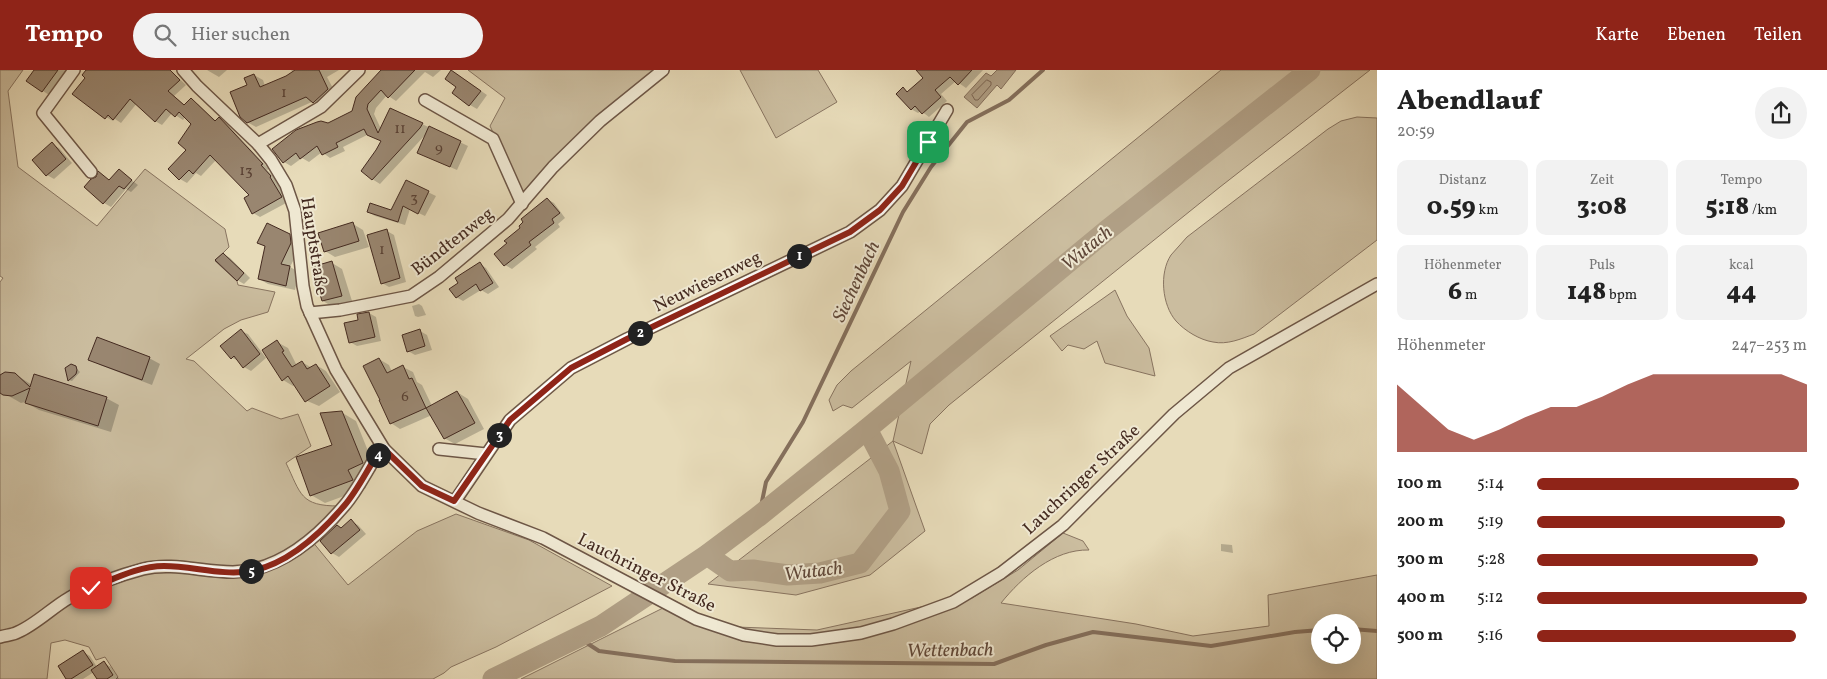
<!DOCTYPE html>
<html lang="de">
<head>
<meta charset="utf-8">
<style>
	:root { --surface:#fff; --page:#f2f2f2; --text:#222; --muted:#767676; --accent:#8f2418 }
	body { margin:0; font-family:Vollkorn,serif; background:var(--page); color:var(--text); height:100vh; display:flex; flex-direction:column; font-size:19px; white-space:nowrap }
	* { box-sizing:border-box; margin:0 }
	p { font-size:16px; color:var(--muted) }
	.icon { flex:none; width:28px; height:28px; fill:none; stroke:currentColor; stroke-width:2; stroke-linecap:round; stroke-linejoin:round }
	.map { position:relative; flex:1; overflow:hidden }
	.side { display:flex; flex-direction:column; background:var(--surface); width:450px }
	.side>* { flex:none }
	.fabs { position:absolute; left:1311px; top:544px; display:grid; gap:10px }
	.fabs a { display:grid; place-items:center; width:50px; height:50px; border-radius:50%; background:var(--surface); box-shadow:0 5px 20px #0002; font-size:25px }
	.pin { position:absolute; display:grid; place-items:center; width:42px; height:42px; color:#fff; margin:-21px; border-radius:10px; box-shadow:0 2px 8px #0006 }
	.km { position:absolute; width:25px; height:25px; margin:-12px; border-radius:50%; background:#222; color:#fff; font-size:14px; line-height:25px; text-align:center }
	.round { display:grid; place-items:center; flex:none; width:52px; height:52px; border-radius:26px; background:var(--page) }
	.head { display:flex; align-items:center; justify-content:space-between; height:85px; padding:0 20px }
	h1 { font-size:28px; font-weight:800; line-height:38px }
	.stats { display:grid; grid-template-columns:repeat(3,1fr); gap:8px; height:85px; padding:5px 20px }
	.stats div { display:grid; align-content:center; border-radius:10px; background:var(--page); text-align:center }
	.stats b { font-size:25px; font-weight:800 }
	.stats small { font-size:14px; font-weight:400 }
	.stats p { font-size:14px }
	.chart { height:140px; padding:10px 20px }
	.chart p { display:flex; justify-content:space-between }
	.chart svg { width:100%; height:90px; margin-top:5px; fill:var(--accent); opacity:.7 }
	ul { padding:0 20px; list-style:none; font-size:16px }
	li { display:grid; grid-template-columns:80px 60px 1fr; align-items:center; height:38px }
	li i { height:12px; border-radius:6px; background:var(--accent) }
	header { display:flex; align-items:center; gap:30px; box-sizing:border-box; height:70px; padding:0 25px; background:var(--accent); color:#fff }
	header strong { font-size:24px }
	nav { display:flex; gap:28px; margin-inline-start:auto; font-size:18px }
	.search { width:350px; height:45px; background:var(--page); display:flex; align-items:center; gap:12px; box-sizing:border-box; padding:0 18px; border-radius:28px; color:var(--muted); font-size:19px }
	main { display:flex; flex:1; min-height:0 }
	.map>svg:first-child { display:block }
</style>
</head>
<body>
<header>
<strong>Tempo</strong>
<div class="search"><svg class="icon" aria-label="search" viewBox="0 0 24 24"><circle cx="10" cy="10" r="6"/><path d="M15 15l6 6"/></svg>Hier suchen</div>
<nav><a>Karte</a><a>Ebenen</a><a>Teilen</a></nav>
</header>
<main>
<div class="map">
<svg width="1377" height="609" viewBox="0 0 1377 609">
	<rect width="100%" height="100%" fill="#e7dbb9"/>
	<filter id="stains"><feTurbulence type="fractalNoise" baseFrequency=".004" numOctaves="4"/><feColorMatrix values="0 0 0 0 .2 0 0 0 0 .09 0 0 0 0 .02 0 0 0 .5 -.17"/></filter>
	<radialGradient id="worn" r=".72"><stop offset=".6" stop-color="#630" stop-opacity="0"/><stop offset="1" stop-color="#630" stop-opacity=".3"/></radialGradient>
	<!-- green -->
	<g fill="#cbbd9f" stroke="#887460" fill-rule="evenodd">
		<path d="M0,0h23l-15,21 10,76 79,59 48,-57 80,60 4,18 -14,14 22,20 1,4 37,7 -7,20 -27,8 -17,9 -38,30 8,2 53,50 5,-3 29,11 17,-5 13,32 -25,17c15,31 14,43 53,43l-32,29 41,50 69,-54 39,-17 73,26 83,46 -116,61 -45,20 -7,6 -11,6h-317l2,-2 -13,-20 -9,3 -7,-13 -24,-7 -14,3 -4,36h-47v-397l3,-4 -3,-2z"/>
		<path d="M468,0h189l-106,93 -27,28 -5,-4 -29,-61 15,-28z"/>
		<path d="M740,0h78l19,32 -61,36z"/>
		<path d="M1221,0h149l-150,117 -271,218 -19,19 -8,30 -29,-13 32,90 -55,44 -74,20 -88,-11 185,-143 18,-80 -59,47 -9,-3 -10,6 -4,-11 8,-15 14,-14z"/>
		<path d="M1357,47l20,1v122l-123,94c-13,5 -27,11 -41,8 -13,-2 -28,-11 -37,-21 -14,-16 -17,-48 -5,-66 5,-6 11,-12 16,-18l141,-108 13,-8z"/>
		<path d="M1115,220l12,26 22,32 6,28 -50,-13 -8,-22 -13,8 -16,-4 -6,6 -12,-15z"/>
		<path d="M1063,463l20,8 6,9c-35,-1 -67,27 -88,53l135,21 57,12 76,-10 -1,-31 109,-20v104h-856l144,-72 71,20 81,3 149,-33 6,1 46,-28zM1320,552h32v33h-32z"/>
	</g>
	<!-- water -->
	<path fill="#b09f85" stroke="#85705d" d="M997,0h19l-15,19 -4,-4 -20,23 -13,-11 22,-24 5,3z"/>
	<!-- shadow -->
	<g fill="#0003">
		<path d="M36,0h31l-18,25 -6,-4z"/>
		<path d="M88,0h82l16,15 -12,11 12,10 5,-6 7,4 18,17 3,-2 7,4 43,46 -2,1 10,10 -1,1 12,21 -28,15 -7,-4 -2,-18 -35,-35 -15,16 -5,-3 -9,10 -7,-4 -11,-10 19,-20 5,-25 -8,-7 -2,3 -11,-7 -10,12 -7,-4 -18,-18 -16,20 -6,-4 -2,2 -7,-4 -19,-39z"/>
		<path d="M207,0h20l-8,7z"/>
		<path d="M291,0h48l-12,7 9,17 -13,12 -9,-5 -58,26 -9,-5 2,-37 5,-10 9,5 2,6 29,-12z"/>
		<path d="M383,0h58l-8,7 -8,-5 -29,29 -9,-6 -11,13 -2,6 7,15 41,-5 46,22 -11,24 -32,-14 2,-23 -47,51 -8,-5 5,-28 5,-10 -13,-7 -26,13 2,4 -15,7 -8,-6 -13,10 -7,-4 -11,8 -7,-4 44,-38 25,-13z"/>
		<path d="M923,0h60l-17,18 -10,-7 -15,13 6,7 -18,16 -8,-6 -3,2 -7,-4 -8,-20 6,3 16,-14z"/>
		<path d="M452,1l35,24 -10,14 -7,-4 -12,-18 -12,-9z"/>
		<path d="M52,74l7,4 13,15 -18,16 -7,-4z"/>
		<path d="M119,101l19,14 -7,7 -5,-3 -15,18 -7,-4 -7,-25 2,-5 11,8z"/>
		<path d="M407,112l29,14 -11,20 -15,-7 -5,16 -30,-9 -7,-4 24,-1z"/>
		<path d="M547,129l7,4 11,15 -7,6 2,3 -25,20 2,2 -25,20 -7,-4 3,-22z"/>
		<path d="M353,154l10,6 6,17 -34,10 -10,-6z"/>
		<path d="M387,161l7,4 12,47 -17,5 -7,-4z"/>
		<path d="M289,165l9,5 1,9 -9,18 9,5 -4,18 -27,-6 -9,-5 7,-33z"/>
		<path d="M223,184l7,4 20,20 -6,6 -7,-4z"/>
		<path d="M332,193l10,6 10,32 -19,6 -10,-6z"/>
		<path d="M480,194l6,4 13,19 -11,7 -7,-4 -18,11 -7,-4 3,-14z"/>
		<path d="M419,234l3,2 4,9 -8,2 -3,-1 -3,-10z"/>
		<path d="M369,243l7,4 5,24 -24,5 -7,-4 10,-22z"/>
		<path d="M241,261l7,3 18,24 -15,13 -7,-4 -5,-6 -7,-3z"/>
		<path d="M420,261l7,4 5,15 -17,5 -7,-4z"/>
		<path d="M277,272l11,6 9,18 5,-4 10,6 4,-3 10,6 14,21 -21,14 -14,-6 -10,-15 -2,1 -10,-6z"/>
		<path d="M149,288l11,6 -8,21 -52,-20 -10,-6z"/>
		<path d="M379,289l10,6 3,7 11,-5 10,5 4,10 5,3 10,21 25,-14 11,7 16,30 -29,15 -11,-6 -12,-23 -32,14 -9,-6z"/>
		<path d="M76,298l4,4 -8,9 -3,-1 -2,-11z"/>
		<path d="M15,304l17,11 74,13 13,7 -8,27 -72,-22 -14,-8 -4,1 -21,-12v-12z"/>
		<path d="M341,342l15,9 20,50 -14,7 4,10 -41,15 -14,-8 23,-50z"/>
		<path d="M351,451l7,4 8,9 -27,23 -7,-4 10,-25z"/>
		<path d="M1221,474l11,1 1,8 -12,-2z"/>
		<path d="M83,582l7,4 7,11 7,-4 7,4 8,12h-21l-4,-7 -11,7h-16l-7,-12z"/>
	</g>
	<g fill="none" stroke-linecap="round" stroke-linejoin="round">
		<!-- shore -->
		<path stroke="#7a6452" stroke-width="1" d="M987,10l4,2v3l-13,15h-3l-3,-5z"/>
		<!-- stream -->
		<g stroke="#85705d" stroke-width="4">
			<path d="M759,446l7,-34 37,-60 100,-210 28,-45 36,-45 42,-22 34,-30"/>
			<path d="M1352,559l25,2"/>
			<path d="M579,568l20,13 76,10 319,3 52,-19 47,-13 118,14 84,-14 25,-2"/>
		</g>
		<!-- river -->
		<g stroke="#b09f85" stroke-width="21">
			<path d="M707,485l23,16 23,-1 35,5 32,-2 40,-10 40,-52 -11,-40 -22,-42"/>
			<path d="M493,609l108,-53 106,-71 52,-39 108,-87 239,-198 204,-161"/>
		</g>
	</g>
	<!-- building -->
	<g fill="#998670" stroke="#442a20">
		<path d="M34,0h24l-16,22 -16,-11z"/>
		<path d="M86,0h84l10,10 -12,11 16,14 7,-7 24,23 4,-4 44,47 -2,1 10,11 -1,1 12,20 -30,17 -8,-16 5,-3 -39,-40 -17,19 -4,-4 -10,10 -11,-11 18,-19 -8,-7 13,-19 -12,-12 -4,5 -9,-8 -11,13 -25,-23 -17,21 -5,-5 -3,4 -33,-25 13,-16 -3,-3z"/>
		<path d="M295,0h24l9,19 -15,14 -7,-6 -59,26 -7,-6 -10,-25 17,-7 -3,-7 10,-4 6,13 26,-11z"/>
		<path d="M381,0h34l-27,28 -7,-8 -13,14 -1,5 11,24 12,-25 33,15 -3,5 -48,52 -11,-9 15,-21 5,-9 -14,-6 -3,-6 -28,14 2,4 -16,8 -5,-9 -17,13 -4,-6 -13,10 -11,-14 24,-19 21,-8 4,-1 7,2 24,-12 4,-14z"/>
		<path d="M451,0l30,21 -12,15 -17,-13 4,-6 -11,-8z"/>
		<path d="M916,0h56l-14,15 -8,-8 -15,13 6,7 -19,17 -7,-8 -4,4 -15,-16 7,-7 4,5 16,-14z"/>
		<path d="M429,56l32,15 -11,26 -33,-14z"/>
		<path d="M52,72l14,17 -20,17 -14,-16z"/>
		<path d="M119,99l13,11 -8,9 -5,-3 -16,18 -19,-17 7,-8 5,-2 2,-6 11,9z"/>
		<path d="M406,110l23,11 -11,23 -15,-8 -5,16 -31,-10 3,-9 21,7z"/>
		<path d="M547,128l13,15 -8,6 2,4 -25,19 2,3 -27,21 -10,-12 13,-11 -3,-2 16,-13 -1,-2 4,-4 -2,-3z"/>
		<path d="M353,152l6,19 -35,11 -6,-19z"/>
		<path d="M267,153l23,11 1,9 -10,21 9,2 -4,20 -28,-7 7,-33 -8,-3z"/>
		<path d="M387,159l13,49 -19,6 -14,-49z"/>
		<path d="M223,183l21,20 -7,8 -22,-21z"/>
		<path d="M332,191l10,35 -20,5 -10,-34z"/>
		<path d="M480,192l13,21 -13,8 -4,-7 -20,14 -7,-9 9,-6 -3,-5z"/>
		<path d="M369,242l6,25 -26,6 -5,-20 14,-3 -1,-6z"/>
		<path d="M241,259l19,25 -17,14 -9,-12 -3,3 -11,-13z"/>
		<path d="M420,259l5,17 -18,6 -5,-17z"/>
		<path d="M97,267l53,20 -8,23 -54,-20z"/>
		<path d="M277,270l7,11 -2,1 10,15 10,-6 5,8 9,-5 14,22 -25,16 -17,-26 -6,5 -20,-31z"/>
		<path d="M379,288l8,15 16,-8 6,14 3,-1 14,30 -36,16 -11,-24h1l-17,-34z"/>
		<path d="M71,294l5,2 1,4 -1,4 -8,7 -3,-13z"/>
		<path d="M5,302l10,1 15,14 4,-13 73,23 -9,29 -73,-23 5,-15 -18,8 -9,-1 -3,-2v-18z"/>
		<path d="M457,321l18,32 -31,16 -18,-31z"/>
		<path d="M342,341l21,52 -15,7 5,10 -43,16 -14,-39 36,-12 -12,-32z"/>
		<path d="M351,449l9,11 -29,24 -11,-13 17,-16 4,3z"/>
		<path d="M83,580l10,15 -22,14h-5l-8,-13z"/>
		<path d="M104,591l9,14 -6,4h-10l-6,-9z"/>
	</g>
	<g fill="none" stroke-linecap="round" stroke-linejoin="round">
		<defs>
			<g id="minor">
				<path d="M74,0l-31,43 48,59"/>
				<path d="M183,0l14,16 61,58 13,16 15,25 9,26 8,75 4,20 29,64 48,79 38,37 56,27 65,25 153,81 48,16 33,5h34l50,-7 32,-9 60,-22 48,-29 62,-48 111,-111 55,-46 148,-84"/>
				<path d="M425,30l68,39 29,65"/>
				<path d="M258,74l63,-37 38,-37"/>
				<path d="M310,243l30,-3 71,-14 28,-19 69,-58 45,-52 47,-46 63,-51"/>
				<path d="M439,379l47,5"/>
				<path d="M455,431l55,-81 61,-52 56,-29 223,-107 30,-22 22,-24 45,-76"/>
				<path d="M0,567c6,-2 13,-2 18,-5 17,-7 35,-25 51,-34 20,-12 51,-23 74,-29 29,-7 60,3 90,3 45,-1 83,-33 111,-66 13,-15 22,-34 33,-51l7,-6"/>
			</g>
		</defs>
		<!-- minor casing -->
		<use href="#minor" stroke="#6d5646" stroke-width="14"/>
		<!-- minor -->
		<use href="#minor" stroke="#efe8d2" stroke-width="11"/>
	</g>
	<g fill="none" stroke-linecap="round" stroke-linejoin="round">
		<defs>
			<path id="route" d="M91,518c23,-9 48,-22 73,-22 29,0 58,10 87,5 37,-7 70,-38 93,-65 13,-15 22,-34 33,-51l7,-6 38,37 32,15 56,-81 61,-52 56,-29 223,-107 30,-22 22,-24 26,-44"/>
		</defs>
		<!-- route casing -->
		<use href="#route" stroke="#fff" stroke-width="10"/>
		<!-- route -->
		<use href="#route" stroke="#8f2418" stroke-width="6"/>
	</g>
	<g text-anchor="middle" stroke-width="4" stroke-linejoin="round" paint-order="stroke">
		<!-- number labels -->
		<g font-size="15" fill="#594134">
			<text x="284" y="27">1</text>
			<text x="400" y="63">11</text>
			<text x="439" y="82">9</text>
			<text x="246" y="105">13</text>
			<text x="414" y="132">3</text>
			<text x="382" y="184">1</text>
			<text x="405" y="331">6</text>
		</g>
		<!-- street labels -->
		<g font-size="18" fill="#442a20" stroke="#efe8d2">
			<text transform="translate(452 171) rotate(-38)" y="6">Bündtenweg</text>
			<text transform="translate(315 176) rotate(81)" y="6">Hauptstraße</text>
			<text transform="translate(707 211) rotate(-26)" y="6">Neuwiesenweg</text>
			<text transform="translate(1081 409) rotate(-43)" y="6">Lauchringer Straße</text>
			<text transform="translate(647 502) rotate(27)" y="6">Lauchringer Straße</text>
		</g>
		<!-- water labels -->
		<g font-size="19" font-style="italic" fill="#5f4739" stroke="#efe8d2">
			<text transform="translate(1086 177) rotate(-39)" y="7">Wutach</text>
			<text transform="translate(855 211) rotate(-65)" y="7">Siechenbach</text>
			<text transform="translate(813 500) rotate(-7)" y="7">Wutach</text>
			<text transform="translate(950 579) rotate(-1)" y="7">Wettenbach</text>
		</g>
	</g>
	<rect width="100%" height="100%" filter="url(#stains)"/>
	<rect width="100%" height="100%" fill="url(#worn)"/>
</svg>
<div class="fabs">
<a><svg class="icon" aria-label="locate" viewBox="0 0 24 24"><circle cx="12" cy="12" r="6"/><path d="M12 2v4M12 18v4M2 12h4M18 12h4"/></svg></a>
</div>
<div class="pin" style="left:928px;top:72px;background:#1e9e55"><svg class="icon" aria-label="arrive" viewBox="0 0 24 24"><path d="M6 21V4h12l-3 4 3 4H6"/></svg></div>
<div class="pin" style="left:91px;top:518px;background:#d93025"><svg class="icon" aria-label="check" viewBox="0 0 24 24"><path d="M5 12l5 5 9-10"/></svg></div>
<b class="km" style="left:799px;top:186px">1</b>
<b class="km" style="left:640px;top:263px">2</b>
<b class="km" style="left:499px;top:365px">3</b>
<b class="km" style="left:378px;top:385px">4</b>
<b class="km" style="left:251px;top:501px">5</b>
</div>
<section class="side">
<div class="head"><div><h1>Abendlauf</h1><p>20:59</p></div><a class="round"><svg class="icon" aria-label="share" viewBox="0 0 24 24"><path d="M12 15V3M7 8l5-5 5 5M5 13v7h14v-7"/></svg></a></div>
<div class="stats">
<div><p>Distanz</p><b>0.59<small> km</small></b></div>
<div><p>Zeit</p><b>3:08</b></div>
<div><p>Tempo</p><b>5:18<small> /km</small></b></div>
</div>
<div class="stats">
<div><p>Höhenmeter</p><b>6<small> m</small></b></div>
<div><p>Puls</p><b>148<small> bpm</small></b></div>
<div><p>kcal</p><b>44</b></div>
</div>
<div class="chart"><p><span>Höhenmeter</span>247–253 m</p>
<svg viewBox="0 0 160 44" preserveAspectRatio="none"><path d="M0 44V11L10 22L20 33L30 38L40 33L50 27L60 22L70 22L80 17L90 11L100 6L110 6L120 6L130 6L140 6L150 6L160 11V44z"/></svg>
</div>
<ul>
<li><b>100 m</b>5:14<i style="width:97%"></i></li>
<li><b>200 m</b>5:19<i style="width:92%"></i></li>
<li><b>300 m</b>5:28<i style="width:82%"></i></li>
<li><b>400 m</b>5:12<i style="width:100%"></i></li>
<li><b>500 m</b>5:16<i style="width:96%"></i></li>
</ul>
</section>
</main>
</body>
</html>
